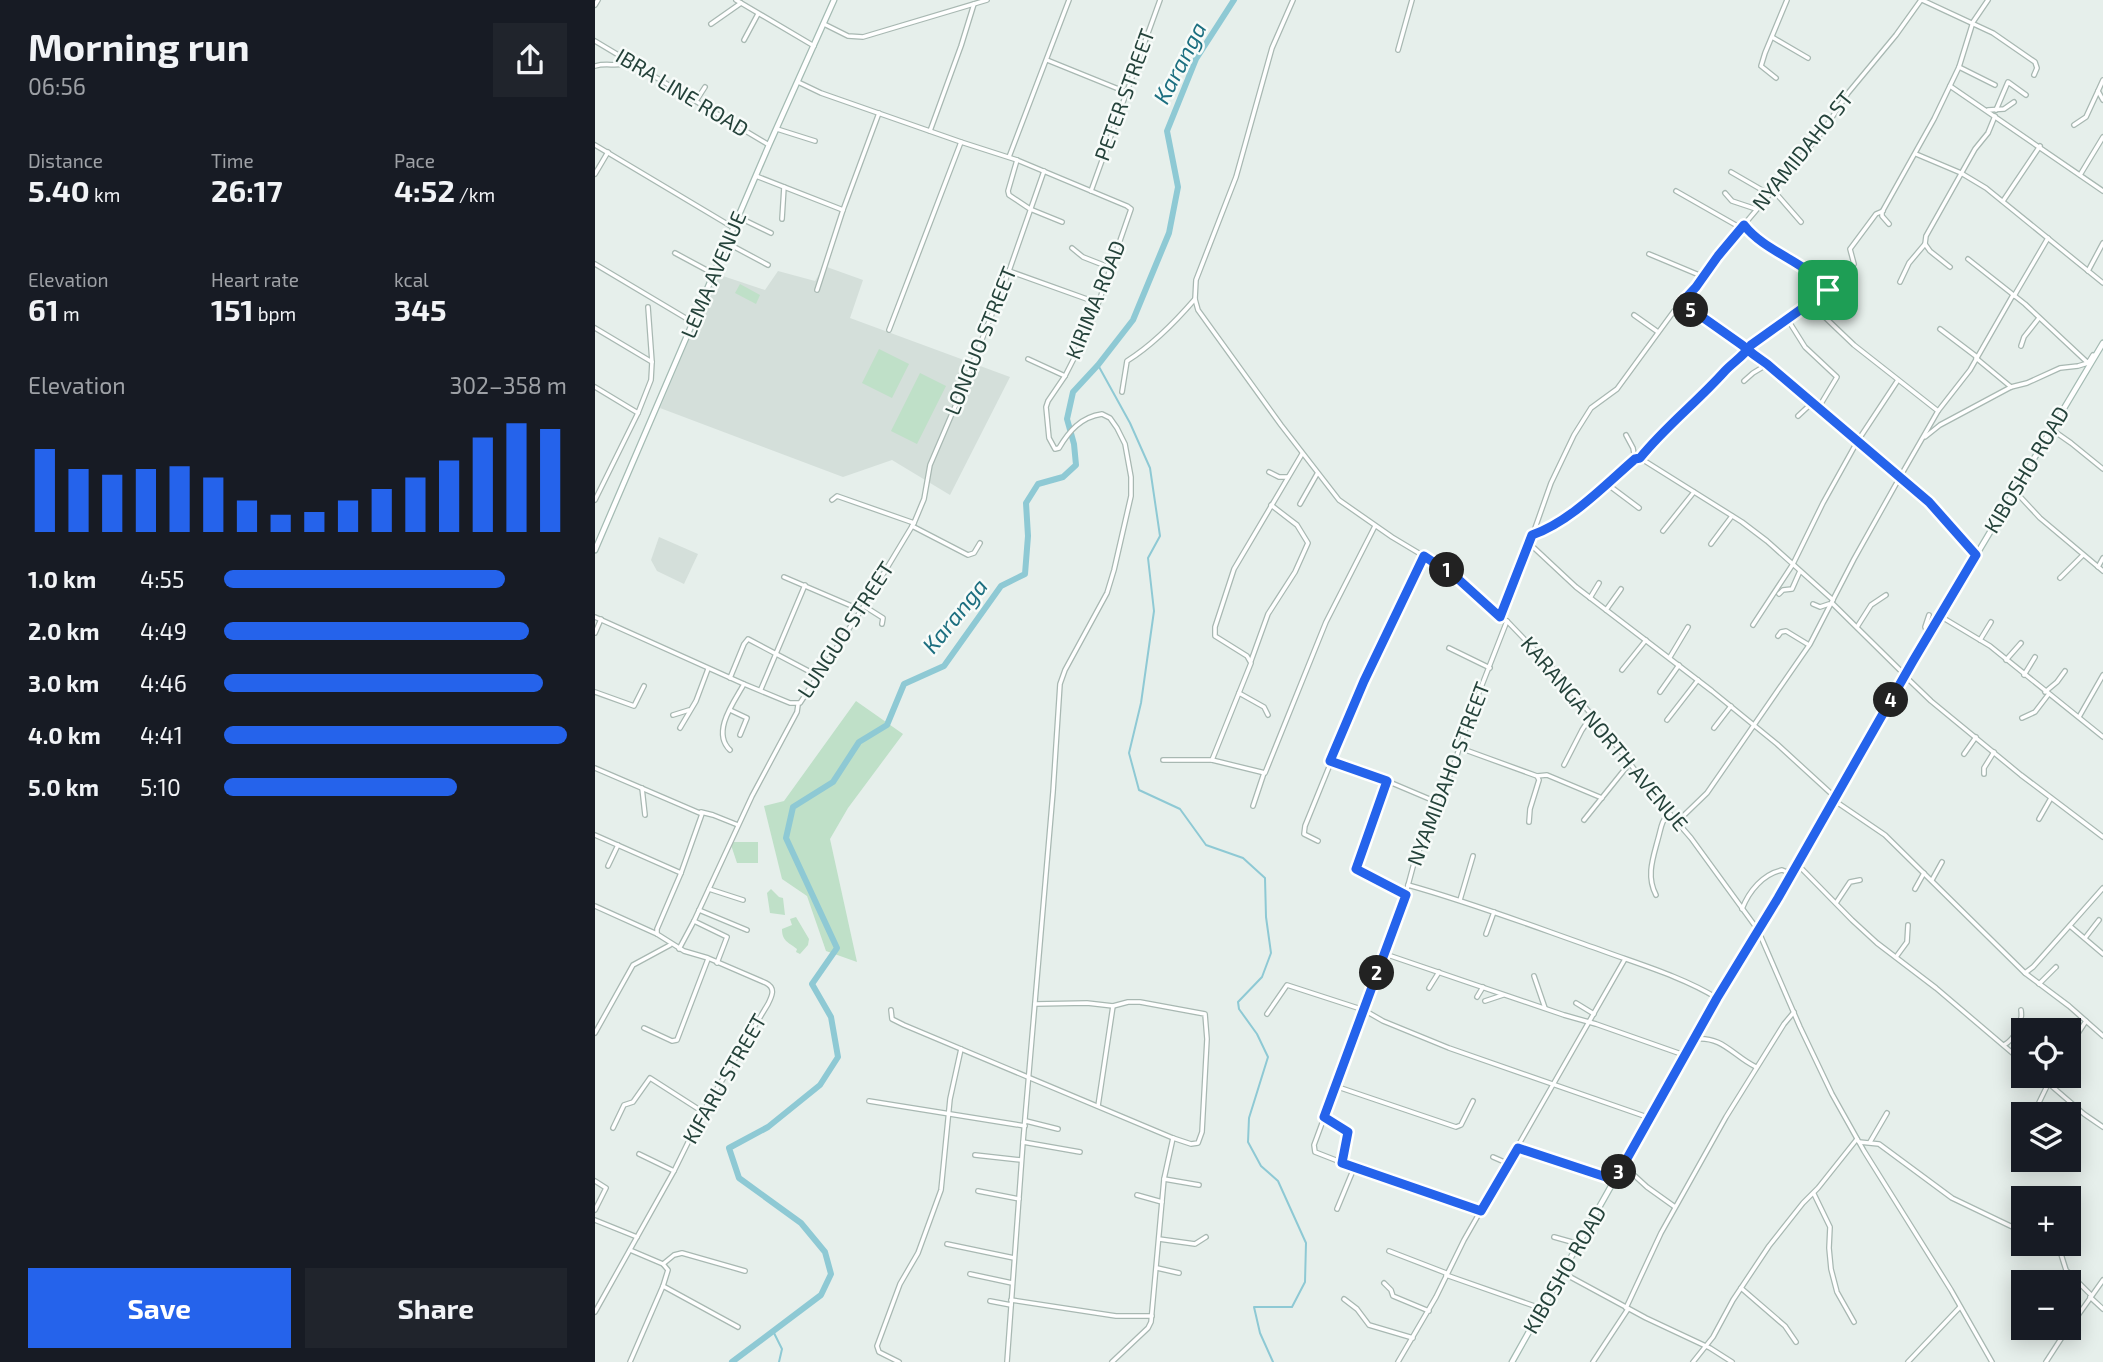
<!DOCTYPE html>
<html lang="en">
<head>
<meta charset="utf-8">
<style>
	:root { --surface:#171b24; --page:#20242c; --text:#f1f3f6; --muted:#9ea1a6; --accent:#2563eb }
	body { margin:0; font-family:"Exo 2",sans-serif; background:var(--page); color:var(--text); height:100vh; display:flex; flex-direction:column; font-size:26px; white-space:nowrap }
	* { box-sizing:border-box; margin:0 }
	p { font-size:23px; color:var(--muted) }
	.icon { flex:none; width:38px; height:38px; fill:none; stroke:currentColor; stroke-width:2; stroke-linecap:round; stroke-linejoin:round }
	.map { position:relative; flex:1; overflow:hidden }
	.drawer { display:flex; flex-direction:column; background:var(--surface); width:595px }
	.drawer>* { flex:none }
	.tools { position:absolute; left:1416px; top:1018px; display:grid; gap:14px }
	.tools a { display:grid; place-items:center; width:70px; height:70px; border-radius:0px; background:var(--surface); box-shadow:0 4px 18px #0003; font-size:35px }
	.pin { position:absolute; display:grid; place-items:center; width:60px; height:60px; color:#fff; margin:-30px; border-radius:14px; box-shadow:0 4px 10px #0006 }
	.km { position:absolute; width:35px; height:35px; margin:-18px; border-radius:50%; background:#222; color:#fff; font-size:19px; line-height:35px; text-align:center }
	.round { display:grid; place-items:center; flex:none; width:74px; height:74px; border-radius:0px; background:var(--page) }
	.head { display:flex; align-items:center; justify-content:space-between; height:119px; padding:0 28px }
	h1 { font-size:38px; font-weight:700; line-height:52px }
	.figures { display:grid; grid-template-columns:repeat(3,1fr); gap:10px; height:119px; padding:7px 28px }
	.figures div { display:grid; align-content:center }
	.figures b { font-size:30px; font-weight:700 }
	.figures small { font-size:19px; font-weight:400 }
	.figures p { font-size:19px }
	.chart { height:196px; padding:14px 28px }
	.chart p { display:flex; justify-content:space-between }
	.chart svg { width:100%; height:126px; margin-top:7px; stroke:var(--accent); stroke-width:6 }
	.button { display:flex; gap:14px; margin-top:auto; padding:14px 28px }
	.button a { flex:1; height:80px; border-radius:0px; background:var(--accent); color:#fff; font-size:28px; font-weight:700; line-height:80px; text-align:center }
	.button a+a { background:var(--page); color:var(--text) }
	ul { padding:0 28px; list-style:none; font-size:23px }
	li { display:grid; grid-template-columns:112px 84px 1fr; align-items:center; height:52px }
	li i { height:18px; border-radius:9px; background:var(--accent) }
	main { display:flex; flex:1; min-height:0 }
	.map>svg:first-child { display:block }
</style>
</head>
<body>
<main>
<section class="drawer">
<div class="head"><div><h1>Morning run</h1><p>06:56</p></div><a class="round"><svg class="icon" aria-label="share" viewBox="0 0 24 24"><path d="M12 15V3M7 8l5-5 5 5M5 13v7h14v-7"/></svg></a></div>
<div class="figures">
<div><p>Distance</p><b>5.40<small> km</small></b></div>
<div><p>Time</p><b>26:17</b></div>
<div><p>Pace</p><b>4:52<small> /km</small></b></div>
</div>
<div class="figures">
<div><p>Elevation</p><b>61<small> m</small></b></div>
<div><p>Heart rate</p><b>151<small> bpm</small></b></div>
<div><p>kcal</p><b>345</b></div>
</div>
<div class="chart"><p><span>Elevation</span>302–358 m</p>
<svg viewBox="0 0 160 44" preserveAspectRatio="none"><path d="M5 44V15M15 44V22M25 44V24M35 44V22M45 44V21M55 44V25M65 44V33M75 44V38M85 44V37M95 44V33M105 44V29M115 44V25M125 44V19M135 44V11M145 44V6M155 44V8"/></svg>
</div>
<ul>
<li><b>1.0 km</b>4:55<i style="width:82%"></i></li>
<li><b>2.0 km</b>4:49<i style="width:89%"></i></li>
<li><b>3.0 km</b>4:46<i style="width:93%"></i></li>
<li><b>4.0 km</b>4:41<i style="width:100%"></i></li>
<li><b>5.0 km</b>5:10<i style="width:68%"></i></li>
</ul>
<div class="button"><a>Save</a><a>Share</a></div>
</section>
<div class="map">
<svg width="1508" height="1362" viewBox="0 0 1508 1362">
	<rect width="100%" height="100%" fill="#e6efeb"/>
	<!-- built -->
	<g fill="#d4dfda">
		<path d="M229,266l39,14 -13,38 160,59 -60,118 -58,-35 -49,17 -183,-69 57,-134 48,16 13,-19 37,10z"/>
		<path d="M64,537l39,17 -14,30 -27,-13 -6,-11z"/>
	</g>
	<!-- green -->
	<g fill="#bfe0c8">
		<path d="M145,284l20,11 -4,9 -21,-11z"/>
		<path d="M284,349l30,15 -17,34 -30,-15z"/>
		<path d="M325,373l26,13 -29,58 -26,-13z"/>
		<path d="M261,701l47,33 -55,74 -18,31 27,123 -31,-11 -19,-55 -25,-17 -18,-73 20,-5z"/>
		<path d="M135,842h28v21h-21z"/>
		<path d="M176,889l8,8 4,1 2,17 -15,-2 -3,-20z"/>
		<path d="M201,917l13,22 -1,6 -8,9 -4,-2 1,-3c-9,-7 -15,-8 -15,-20l10,-4 -2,-6z"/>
	</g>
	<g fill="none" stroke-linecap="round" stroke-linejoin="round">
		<!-- stream -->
		<g stroke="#8ec9d4" stroke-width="2">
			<path d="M503,365l32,58 20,45 10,68 -12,22 6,53 -13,92 -12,50 10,37 41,19 26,36 37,13 22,20 1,39 5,36 -9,24 -24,25 1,7 18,25 11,23 -19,61 -1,24 13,24 17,15 28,62 -1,39 -13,25h-38l6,26 13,29"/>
			<path d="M178,1331l9,18 -3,13"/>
		</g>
		<!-- river -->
		<path stroke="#8ec9d4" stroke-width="6" d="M137,1362l89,-67 10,-21 -6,-22 -24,-29 -62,-45 -10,-30 39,-21 52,-42 18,-28 -7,-40 -19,-33 25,-36 -51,-110 7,-31 40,-25 26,-40 28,-17 17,-41 40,-18 57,-80 24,-12 3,-38 -2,-33 12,-19 25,-7 13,-12 -2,-21 -7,-25 6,-27 25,-27 35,-45 36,-87 9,-46 -11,-56 29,-72 38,-59"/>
		<defs>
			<g id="street">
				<path d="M141,0l78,46"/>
				<path d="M698,0l-21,48 -36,129 -40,103 -1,19 3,11 83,115 58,75 53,37 50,30 35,27 23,23 7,4 48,50 50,60 53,69 33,38 67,92 42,97 32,67 32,57 87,139 41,72"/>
				<path d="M1327,0l71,33 42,29 2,6 -3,7"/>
				<path d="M0,5l3,-5"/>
				<path d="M116,24l30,-21"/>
				<path d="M229,24l24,12 15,1 124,-37"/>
				<path d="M1177,37l36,21"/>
				<path d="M149,40l14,-26"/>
				<path d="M0,41l174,104"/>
				<path d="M803,50l14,-50"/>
				<path d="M452,60l79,32"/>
				<path d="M0,66c13,-4 22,2 36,-4"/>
				<path d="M1364,67l36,18"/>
				<path d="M1181,78l-15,-12 4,-13 22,-53"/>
				<path d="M1508,80l-5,11 5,9"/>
				<path d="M203,82l23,11 140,49 56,18 110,46 4,3 -41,118 -25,49 -17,25 -2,6 3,31 6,11 4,-1c10,-17 22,-31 43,-34l8,4 7,10 8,16 6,33v19l-17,74 -7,23 -42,77 -5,14 -7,108 -30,350 -16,220"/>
				<path d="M1355,86l153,105"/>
				<path d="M101,101l9,-14"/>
				<path d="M1393,110l16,-1 10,-7"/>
				<path d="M1401,110l12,-28 18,13"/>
				<path d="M1479,125l12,-8 12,-26"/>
				<path d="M182,129l38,12"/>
				<path d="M335,131l31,-85 13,-42"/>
				<path d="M0,145l139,83"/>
				<path d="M1321,154l45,19 25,15 117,95"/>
				<path d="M414,157l60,-157"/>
				<path d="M422,160l-9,31 1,4 21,14 32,13"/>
				<path d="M1136,172l38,22"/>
				<path d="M0,174l13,-22"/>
				<path d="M1485,175l23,-38"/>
				<path d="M161,176l87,34"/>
				<path d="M1178,190l28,32"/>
				<path d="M496,191l69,-191"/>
				<path d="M1081,191l65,37"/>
				<path d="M1130,193l7,8 24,8"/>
				<path d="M1408,201l37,-55"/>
				<path d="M143,217l33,16"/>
				<path d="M187,219l2,-32"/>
				<path d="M1294,224l-7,-8v-4l52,-93 25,-52 14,-45 15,-22"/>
				<path d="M1149,225c22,28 63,36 83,65"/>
				<path d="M132,243l41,22"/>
				<path d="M477,248l11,9 28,11"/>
				<path d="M80,253l39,21"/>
				<path d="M1054,254l55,23"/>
				<path d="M1373,259l57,45 63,59 5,-8"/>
				<path d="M0,264l99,59"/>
				<path d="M1355,267l-20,-16 -5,-7 1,-8 49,-87 13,-16 7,-17"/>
				<path d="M414,271l89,32"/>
				<path d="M1493,271l15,-28"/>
				<path d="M1305,282l9,-19 16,-19"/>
				<path d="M222,290l26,-80 36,-97"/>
				<path d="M1419,296l34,-58"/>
				<path d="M1088,301l7,8 78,55 148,127 24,22 36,42"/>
				<path d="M1215,303l44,42 84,66"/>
				<path d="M1039,315l24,17"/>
				<path d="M1193,320l17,27 32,30 -18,30"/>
				<path d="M0,328l57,34"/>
				<path d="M1345,329l37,28"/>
				<path d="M294,330l72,-188"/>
				<path d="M1426,346l3,-9 15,-19"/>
				<path d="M1381,358l35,29"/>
				<path d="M433,359l37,17"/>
				<path d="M1149,381l9,-8 15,-9"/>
				<path d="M0,387l43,26"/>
				<path d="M527,392l5,-31c24,-15 49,-40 68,-62"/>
				<path d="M1203,416l15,-14"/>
				<path d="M1456,429l20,14 32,26"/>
				<path d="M1031,435l7,13 2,11"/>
				<path d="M1330,437l15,-12 71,-38 16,-4 33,-15 18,-2 10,-3"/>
				<path d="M1045,458l22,-26 39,-35 50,-52 37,-25 63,-50 3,-6 -4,-15 26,-35 7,-3"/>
				<path d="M674,472l10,5h9"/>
				<path d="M1012,484l32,24"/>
				<path d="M1419,490l26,28 63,53"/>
				<path d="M0,500l43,-87 13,-33 1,-18 -4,-55"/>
				<path d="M237,500l5,-4 77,27"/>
				<path d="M705,504l17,-30"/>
				<path d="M317,526l56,29 6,-2 6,-10"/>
				<path d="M1068,531l31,-39"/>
				<path d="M938,534l47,-28 55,-47 5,-1 102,64 25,19 66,59"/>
				<path d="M1116,544l21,-28"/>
				<path d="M934,545l22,-62 23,-48 17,-27 26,-19 57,-78 22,-24 30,-41 97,-115 25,-38 48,-58 25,-35"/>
				<path d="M1503,567l5,-9"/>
				<path d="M189,577l77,33"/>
				<path d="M1465,578l23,-23"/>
				<path d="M1184,594l4,-4 9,-1 8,-18"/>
				<path d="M995,598l9,-15"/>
				<path d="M1237,603l73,72"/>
				<path d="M1218,604l7,3 9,-3"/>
				<path d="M269,606l19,12 -1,6"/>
				<path d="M1011,610l15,-21"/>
				<path d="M1345,616l50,30 113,91"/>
				<path d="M0,617l149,67 46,19h10l64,-97 50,-83 10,-24 6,-34 30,-70 49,-124 35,-100"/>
				<path d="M905,617l23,-62 5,-9 3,-1 45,42 136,104 65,53 59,54"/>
				<path d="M912,621l-36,92 -19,57 -38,93 -15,56 -35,91 19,11 66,27 201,70"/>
				<path d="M1158,625l40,-61 30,-61 34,-61 41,-62"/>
				<path d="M1262,627l14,-22 15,-10"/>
				<path d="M0,633l6,-14"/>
				<path d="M1333,635l-3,-8 4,-12"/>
				<path d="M1183,636l3,-4 5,-1 23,14"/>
				<path d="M1385,640l11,-18"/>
				<path d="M854,648l41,20"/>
				<path d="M1075,657l18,-30"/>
				<path d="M1411,660l15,-17"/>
				<path d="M656,661l17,-47 27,-42 13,-29 -11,-18 -26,-20"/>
				<path d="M1027,670l24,-30"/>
				<path d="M1429,675l11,-18"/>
				<path d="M1310,676l26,25 90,74 82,62"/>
				<path d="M135,678l14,-34 4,-5 70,37"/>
				<path d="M166,689l44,-104"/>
				<path d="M0,692l39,14 10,-20"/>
				<path d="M1065,692l19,-27"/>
				<path d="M1450,692l12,-10 8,-11"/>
				<path d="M644,693l25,14 4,8"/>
				<path d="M135,710l17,8 -7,17"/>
				<path d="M78,715l16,-5"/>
				<path d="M1484,717l24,-42"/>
				<path d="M1427,718l13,-6 13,-17"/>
				<path d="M1072,720l31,-40"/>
				<path d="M85,728l16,-27 12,-32"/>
				<path d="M1119,728l17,-22"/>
				<path d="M865,748l77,28 2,4 -9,29 -1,13"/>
				<path d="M135,750c-19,-18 4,-48 14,-66"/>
				<path d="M1369,754l12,-17"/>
				<path d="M568,760h49l53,13 61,-151 49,-96"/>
				<path d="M617,760l39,-97 -4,-7 -32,-20v-9l19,-58 68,-115"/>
				<path d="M735,761l57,20 52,22"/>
				<path d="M969,765l18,-35 10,-15"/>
				<path d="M0,768l107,46 -21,59 -24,56v5l27,17 24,7 58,25c10,5 6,13 2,21l-65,108 -29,59 -79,141"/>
				<path d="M1389,774v-6l10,-16"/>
				<path d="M942,776l10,-1 55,23"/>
				<path d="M792,781l-31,88 50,26"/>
				<path d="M47,788l3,27"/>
				<path d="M1240,801l50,34 140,138 44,33 34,30"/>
				<path d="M658,806l11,-33"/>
				<path d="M106,812l12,3 25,10"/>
				<path d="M1444,819l12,-21"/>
				<path d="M989,820l45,-56"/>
				<path d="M1082,822l30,-29 103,-149 44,-85 46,-82 38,-66 32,-41 43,-75"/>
				<path d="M0,835l86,38"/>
				<path d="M723,841l-14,-7 1,-8 59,-145 60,-125"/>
				<path d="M1204,862l2,6 51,52 25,23 59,45 87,74"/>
				<path d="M13,866l10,-21"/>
				<path d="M1337,880l10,-18"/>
				<path d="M813,885c65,18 127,42 190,64 40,15 83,27 119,49"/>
				<path d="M114,889l34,11"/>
				<path d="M1320,889l9,-16"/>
				<path d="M1061,895c-10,-19 -3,-37 2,-56 3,-10 3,-18 11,-26"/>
				<path d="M865,900l13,-44"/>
				<path d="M1241,903l14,-21 10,-2"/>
				<path d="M0,906l62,28"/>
				<path d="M1147,909c7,-18 21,-35 40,-39l10,4"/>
				<path d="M104,910l48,20"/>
				<path d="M1475,926l33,28"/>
				<path d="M891,934l8,-22"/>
				<path d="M1490,938l14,-18"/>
				<path d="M84,949l15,-28"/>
				<path d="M790,954l179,61 32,9 88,31"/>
				<path d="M1301,957l11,-15 1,-17"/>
				<path d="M122,963l10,-26 -33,-16 58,-125 45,-84 1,-7"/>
				<path d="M1430,973l8,-6 70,-79"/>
				<path d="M939,976l11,32"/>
				<path d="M1444,984l17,-17"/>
				<path d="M834,988l10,-16"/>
				<path d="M882,997l6,-10"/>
				<path d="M890,1001l18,-6"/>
				<path d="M981,1003l18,11"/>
				<path d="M296,1010l1,9 12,6 269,113 18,6 7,-1 4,-11 5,-93 -2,-25 -65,-12h-12l-15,4 -26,-3 -52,1"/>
				<path d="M672,1014l20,-29 77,25 -50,135 1,7 59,23 107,36"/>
				<path d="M49,1028l28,13 5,-1 31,-81"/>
				<path d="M0,1033l38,-68 37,-20"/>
				<path d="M1100,1039c28,-3 38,17 61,28"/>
				<path d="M1409,1045c11,-6 19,-23 17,-35"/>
				<path d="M1474,1047l17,-26"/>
				<path d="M1445,1076l44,38 19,13"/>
				<path d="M740,1086l121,41 5,-2 12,-24"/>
				<path d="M274,1101l156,25"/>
				<path d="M503,1106l15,-100"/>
				<path d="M1438,1115l15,-31"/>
				<path d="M729,1117l24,15 -6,31"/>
				<path d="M431,1121l32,8"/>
				<path d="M18,1128l11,-23 9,-3 17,-24 53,34"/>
				<path d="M428,1142l57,10"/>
				<path d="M1264,1142l20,2 73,54 71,34"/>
				<path d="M1275,1142l17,-29"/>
				<path d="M923,1148l97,32"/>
				<path d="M44,1154l35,17"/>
				<path d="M380,1155l46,5"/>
				<path d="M898,1157l16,7"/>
				<path d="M1028,1165l24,22 28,20"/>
				<path d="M569,1179l35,6"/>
				<path d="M0,1181l11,7 -11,22"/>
				<path d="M383,1191l41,8"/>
				<path d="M1219,1194l16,33 -1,21 2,21 6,23 17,30"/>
				<path d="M542,1195l25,7"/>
				<path d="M1439,1199h2"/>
				<path d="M1456,1199l7,-9 13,4"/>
				<path d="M742,1209l17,-41"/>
				<path d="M0,1220l42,17"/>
				<path d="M1422,1229l6,-12"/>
				<path d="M959,1237l25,7"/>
				<path d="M564,1239l36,5 11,-7"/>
				<path d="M352,1244l67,14"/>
				<path d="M1453,1244l12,7 6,19 25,25"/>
				<path d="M794,1251l57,22"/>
				<path d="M68,1264l11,-9 8,-2 63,18"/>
				<path d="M562,1268l22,5"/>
				<path d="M968,1273l83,45 64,30 22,14"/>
				<path d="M375,1274l42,9"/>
				<path d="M851,1275l97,34"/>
				<path d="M789,1283l7,7 2,6 36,15"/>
				<path d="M68,1286l75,41"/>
				<path d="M1146,1288l44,38 11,16"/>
				<path d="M1495,1297l13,12"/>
				<path d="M749,1299l13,10 12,16 44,13"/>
				<path d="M416,1300l105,16h36"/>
				<path d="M395,1301l21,4"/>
				<path d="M1031,1308l35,-75 65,-116 58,-93 10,-12"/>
				<path d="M1474,1328l34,-48"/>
				<path d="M35,1362l33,-76 5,-16 -5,-6 -33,-14"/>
				<path d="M304,1362l-20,-10 -2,-6 23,-62 18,-31 23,-63 9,-91 11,-50"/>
				<path d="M517,1362l36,-34 3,-6 13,-143 9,-41"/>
				<path d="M803,1362l38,-65 28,-57 161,-281"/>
				<path d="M998,1362l35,-53"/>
				<path d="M1098,1362l20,-25 20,-37 36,-54 34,-43 15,-15 39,-49"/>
				<path d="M1313,1362l52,-55"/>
				<path d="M1451,1362l22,-34"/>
			</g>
			<g id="secondary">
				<path d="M0,550l174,-405 65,-145"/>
				<path d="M917,1362l205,-364 118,-197 78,-140 190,-318"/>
			</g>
		</defs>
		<!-- street casing -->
		<use href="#street" stroke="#a8b8b2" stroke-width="6"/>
		<!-- secondary casing -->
		<use href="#secondary" stroke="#a4bbb3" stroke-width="7"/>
		<!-- street -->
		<use href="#street" stroke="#fff" stroke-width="3.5"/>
		<!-- secondary -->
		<use href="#secondary" stroke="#fff" stroke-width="4.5"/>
	</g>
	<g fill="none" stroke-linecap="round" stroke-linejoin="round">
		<defs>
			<path id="route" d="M1233,290l-77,55c-7,11 -19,18 -27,27 -27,30 -59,55 -84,86l-5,1c-30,26 -65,63 -103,76l-32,82 -43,-39 -33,-22 -60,125 -34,80 57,20 -31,88 50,26 -82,222 24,15 -6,31 139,48 37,-63 97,32 102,-182 61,-100 135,-237 57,-96 6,-10 -47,-53 -162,-138c-9,-6 -17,-12 -25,-19l-51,-36 -8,-8 13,-14 22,-31 26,-31c22,28 62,36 84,65"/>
		</defs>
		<!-- route casing -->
		<use href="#route" stroke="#fff" stroke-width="14"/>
		<!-- route -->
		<use href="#route" stroke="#2563eb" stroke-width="9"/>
	</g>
	<g text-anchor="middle" stroke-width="5" stroke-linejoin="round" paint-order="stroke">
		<!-- street labels -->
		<g font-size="21" fill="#24423a" stroke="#f7fbf9">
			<text transform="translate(87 93) rotate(31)" y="7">IBRA LINE ROAD</text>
			<text transform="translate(530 95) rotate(-70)" y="7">PETER STREET</text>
			<text transform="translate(1208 151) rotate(-51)" y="7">NYAMIDAHO ST</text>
			<text transform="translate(119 275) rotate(-67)" y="7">LEMA AVENUE</text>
			<text transform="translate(501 300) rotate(-68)" y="7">KIRIMA ROAD</text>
			<text transform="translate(386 341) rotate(-68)" y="7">LONGUO STREET</text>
			<text transform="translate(1432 470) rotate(-59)" y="7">KIBOSHO ROAD</text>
			<text transform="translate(251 630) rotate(-57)" y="7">LUNGUO STREET</text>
			<text transform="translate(1009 734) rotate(50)" y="7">KARANGA NORTH AVENUE</text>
			<text transform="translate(854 774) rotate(-69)" y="7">NYAMIDAHO STREET</text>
			<text transform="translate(130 1079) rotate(-60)" y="7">KIFARU STREET</text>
			<text transform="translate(970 1270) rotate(-60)" y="7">KIBOSHO ROAD</text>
		</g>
		<!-- water labels -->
		<g font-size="23" font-style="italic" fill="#1c6f80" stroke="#f7fbf9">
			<text transform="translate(585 63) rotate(-63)" y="8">Karanga</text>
			<text transform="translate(360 616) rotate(-51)" y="8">Karanga</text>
		</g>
	</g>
</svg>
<div class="tools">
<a><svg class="icon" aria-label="locate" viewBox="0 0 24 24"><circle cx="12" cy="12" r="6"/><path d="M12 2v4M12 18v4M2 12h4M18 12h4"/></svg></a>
<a><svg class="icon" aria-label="layers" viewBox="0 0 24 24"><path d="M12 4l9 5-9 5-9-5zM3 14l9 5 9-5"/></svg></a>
<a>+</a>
<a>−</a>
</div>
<div class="pin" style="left:1233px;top:290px;background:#1e9e55"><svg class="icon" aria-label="arrive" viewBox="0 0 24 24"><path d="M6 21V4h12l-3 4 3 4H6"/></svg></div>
<b class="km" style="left:852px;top:570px">1</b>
<b class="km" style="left:782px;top:973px">2</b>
<b class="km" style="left:1024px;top:1172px">3</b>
<b class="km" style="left:1296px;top:700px">4</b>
<b class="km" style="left:1096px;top:310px">5</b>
</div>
</main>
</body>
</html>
